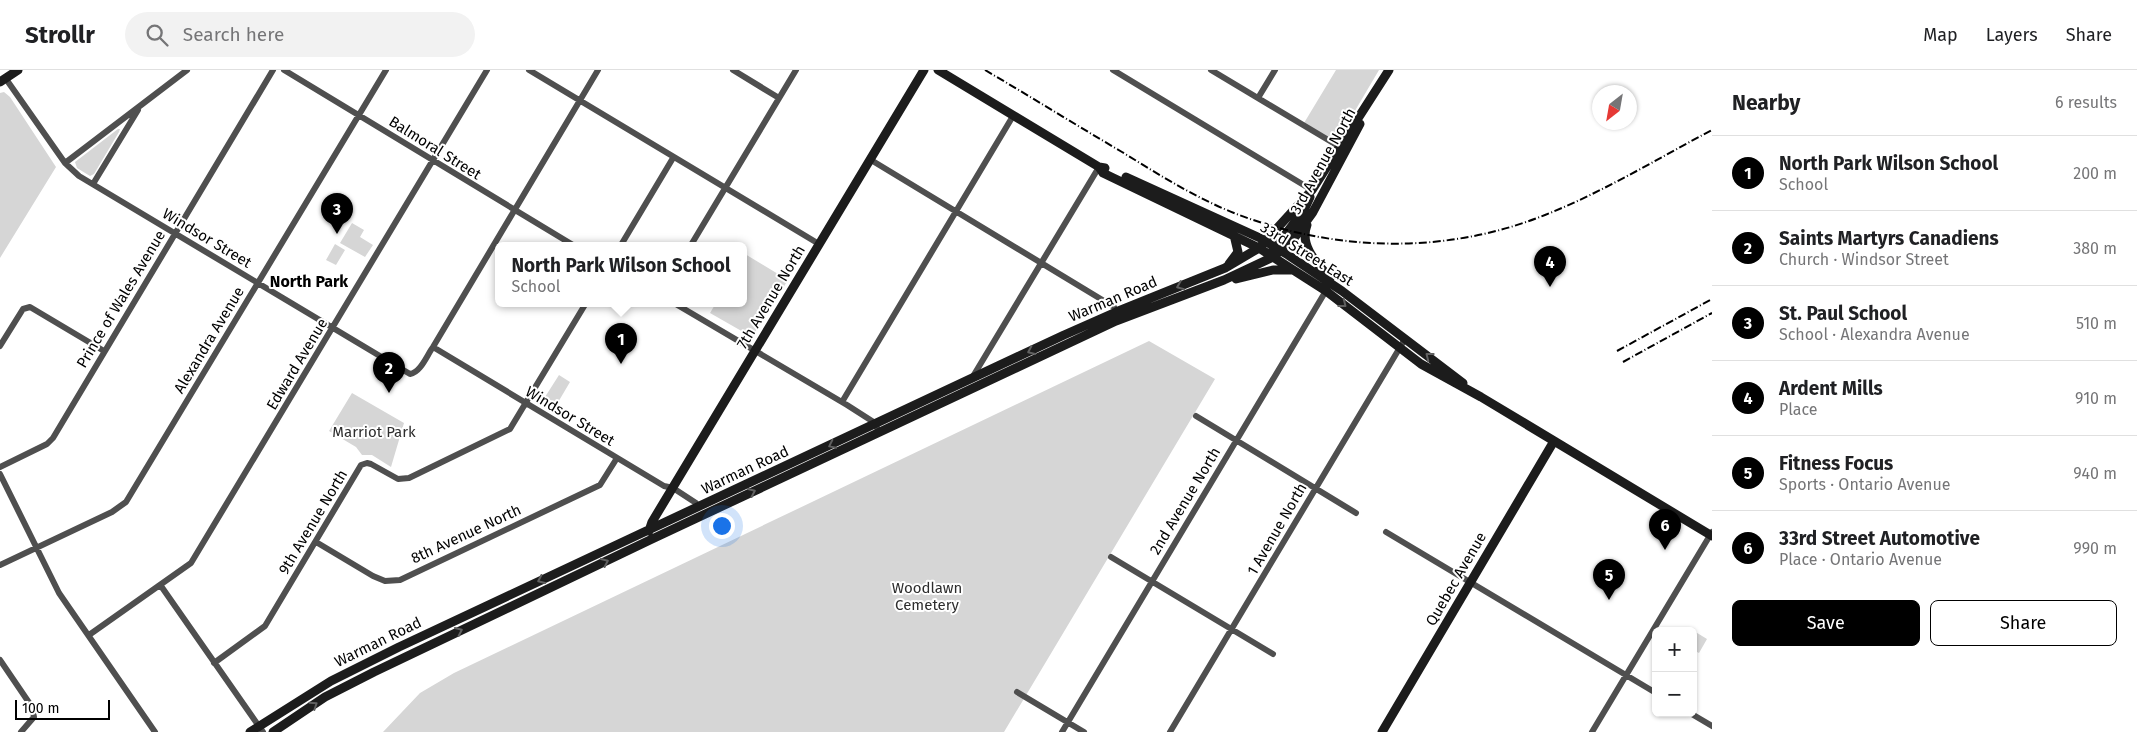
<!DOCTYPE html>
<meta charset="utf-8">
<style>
:root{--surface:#fff;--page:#f2f2f2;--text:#202124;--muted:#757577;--line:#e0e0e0;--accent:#000}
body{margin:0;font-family:"Fira Sans",sans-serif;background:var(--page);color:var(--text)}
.controls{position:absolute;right:15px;bottom:15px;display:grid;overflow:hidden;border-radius:8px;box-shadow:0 1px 4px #0004}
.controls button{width:45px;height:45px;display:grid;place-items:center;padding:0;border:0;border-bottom:1px solid var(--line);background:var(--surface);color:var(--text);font:25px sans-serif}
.compass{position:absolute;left:1592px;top:15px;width:45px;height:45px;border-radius:50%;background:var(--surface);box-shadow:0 1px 4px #0004;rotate:211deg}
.scale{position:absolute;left:15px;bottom:12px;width:95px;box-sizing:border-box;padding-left:5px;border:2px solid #000;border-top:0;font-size:14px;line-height:18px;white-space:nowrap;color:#000;-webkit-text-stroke:4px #fff;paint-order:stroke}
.you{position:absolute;left:721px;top:455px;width:18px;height:18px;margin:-12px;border:4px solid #fff;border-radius:50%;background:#1a73e8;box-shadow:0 0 0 8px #1a73e833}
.badge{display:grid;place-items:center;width:32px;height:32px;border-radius:50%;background:var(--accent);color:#fff;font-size:16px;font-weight:700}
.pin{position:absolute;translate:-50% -41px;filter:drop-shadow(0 1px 2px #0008)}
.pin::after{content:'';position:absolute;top:26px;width:18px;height:15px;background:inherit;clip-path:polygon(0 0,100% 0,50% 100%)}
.popup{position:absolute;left:495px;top:172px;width:252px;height:65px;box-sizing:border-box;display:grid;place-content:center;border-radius:8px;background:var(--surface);filter:drop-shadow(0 1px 4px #0005);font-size:16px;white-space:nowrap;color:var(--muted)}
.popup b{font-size:19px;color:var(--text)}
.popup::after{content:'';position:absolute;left:50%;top:100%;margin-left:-10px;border:10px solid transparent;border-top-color:var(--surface)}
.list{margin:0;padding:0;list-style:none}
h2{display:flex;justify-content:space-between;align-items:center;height:65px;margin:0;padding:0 20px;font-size:21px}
h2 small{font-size:16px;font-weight:400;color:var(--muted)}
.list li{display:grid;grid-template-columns:32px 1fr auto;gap:15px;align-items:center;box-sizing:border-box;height:75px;padding:0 20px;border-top:1px solid var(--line)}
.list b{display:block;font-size:19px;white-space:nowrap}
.list p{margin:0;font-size:16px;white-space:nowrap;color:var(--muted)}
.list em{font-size:16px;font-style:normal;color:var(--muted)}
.actions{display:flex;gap:10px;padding:15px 20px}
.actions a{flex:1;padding:11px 0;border:1px solid var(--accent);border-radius:8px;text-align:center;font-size:18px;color:var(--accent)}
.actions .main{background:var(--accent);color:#fff}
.icon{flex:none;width:28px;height:28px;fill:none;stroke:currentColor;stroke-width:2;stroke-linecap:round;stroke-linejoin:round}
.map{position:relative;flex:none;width:1712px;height:662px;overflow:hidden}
header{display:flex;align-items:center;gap:30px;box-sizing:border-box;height:70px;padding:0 25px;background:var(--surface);border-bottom:1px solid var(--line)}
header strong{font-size:24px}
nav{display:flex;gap:28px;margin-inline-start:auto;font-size:18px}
.search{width:350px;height:45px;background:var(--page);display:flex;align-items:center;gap:12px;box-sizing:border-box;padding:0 18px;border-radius:28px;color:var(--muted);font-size:19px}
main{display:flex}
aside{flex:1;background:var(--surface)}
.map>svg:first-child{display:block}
.green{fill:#d6d6d6}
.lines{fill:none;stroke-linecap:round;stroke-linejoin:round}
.street{stroke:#4f4f4f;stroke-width:6}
.secondary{stroke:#1c1c1c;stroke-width:9}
.rail{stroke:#000;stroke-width:2;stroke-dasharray:8 2.5 1 2.5;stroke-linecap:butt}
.oneway{stroke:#606060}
.labels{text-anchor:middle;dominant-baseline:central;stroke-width:4;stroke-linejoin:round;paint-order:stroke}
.street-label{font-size:15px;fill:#000;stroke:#fff}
.park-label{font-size:15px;fill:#2d2d2d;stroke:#fff}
.neighbourhood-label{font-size:16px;font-weight:bold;fill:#000;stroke:#fff}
</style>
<header>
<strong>Strollr</strong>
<div class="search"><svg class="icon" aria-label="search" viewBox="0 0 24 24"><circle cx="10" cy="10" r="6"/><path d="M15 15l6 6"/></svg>Search here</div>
<nav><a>Map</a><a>Layers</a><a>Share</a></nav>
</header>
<main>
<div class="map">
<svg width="1712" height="662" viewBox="0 0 1712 662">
<rect width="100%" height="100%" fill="#fff"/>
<path class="green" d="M1336 0H1379L1336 73 1304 53Z
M4 22 10 27 56 97 0 188V23Z
M118 59H120L119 62 94 104 90 106 77 98 75 92Z
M352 153 364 160 360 167 373 175 365 187 340 173Z
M335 174 345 180 336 195 326 190Z
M745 184 788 210 752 267 710 243 716 233H744Z
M1149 271 1215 309 1004 662H383L420 623 454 603Z
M559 305 570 312 557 334 545 327Z
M352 323 404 353 391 397 372 385H362L356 377 329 361Z
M1689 558 1707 569 1699 583 1693 580V561H1688Z"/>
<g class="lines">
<path class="street" d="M284 0 573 175
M529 0 819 174
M733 0 779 28
M1113 0 1312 120
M1211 0 1340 77
M6 9 65 93 79 106 410 304C421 302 427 285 433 277L598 0
M1258 28 1275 0
M871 90 1114 237 1116 242
M65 93 187 0
M93 114 138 40
M621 175 673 88
M691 175 796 0
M674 233 847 335 872 351 880 362
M0 276 23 239 30 237 104 281
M433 277 664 416 673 418 696 433 697 438
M972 308 1099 97
M842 332 1013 46
M1196 346 1356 443
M0 397 47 374 53 368 273 0
M0 404 59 523 155 662
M1386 462 1656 623
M316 472 373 506 385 511 400 510 600 415 617 388
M1111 487 1273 584
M0 495 112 442 126 432 386 0
M161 516 263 662
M89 565 191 493 487 0
M0 590 32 637 34 647 21 662
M214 593 265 556 361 395 367 393 371 394 398 409 409 408 510 359 586 233
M1017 622 1084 662
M1690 643 1712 656
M1062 662 1327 219
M1170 662 1405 269
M1592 662 1712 462"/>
<path class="secondary" d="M938 0 1099 97 1105 98
M0 12 18 0
M1099 97 1103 103 1259 178 1326 221 1421 294 1481 327 1712 466
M1126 107 1260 168 1288 185 1342 221 1463 313
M1307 155C1299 176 1317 193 1330 208
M1272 182 1304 140 1310 127
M1229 194 1238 182 1234 165
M1236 209 1273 200H1292
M649 461 652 452 924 0
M250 662 331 611 399 577 1064 265 1116 242 1225 198 1259 178 1312 120 1389 0
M273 662 325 627 374 602 650 470 1116 251 1224 210 1273 187 1292 171 1313 142 1360 54
M1382 662 1554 371"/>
<path class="rail" d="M985 0C1031 27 1076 55 1122 82 1158 104 1194 127 1234 143 1334 182 1445 185 1545 145 1603 122 1657 89 1712 60
M1617 281 1712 229
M1623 292 1712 243"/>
</g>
<defs><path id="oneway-chevron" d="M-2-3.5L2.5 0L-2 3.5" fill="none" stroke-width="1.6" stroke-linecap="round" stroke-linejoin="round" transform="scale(1.25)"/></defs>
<g class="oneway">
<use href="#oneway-chevron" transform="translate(1180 216) rotate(158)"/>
<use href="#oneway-chevron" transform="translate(1343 234) rotate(38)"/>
<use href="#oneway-chevron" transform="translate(1031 281) rotate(155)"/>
<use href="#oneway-chevron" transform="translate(1429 286) rotate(-142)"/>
<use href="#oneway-chevron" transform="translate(832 375) rotate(154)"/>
<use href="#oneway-chevron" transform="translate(752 422) rotate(-25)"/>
<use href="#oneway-chevron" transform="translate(605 492) rotate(-25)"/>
<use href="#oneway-chevron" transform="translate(541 510) rotate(155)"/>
<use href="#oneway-chevron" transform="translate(459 561) rotate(-25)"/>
<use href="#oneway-chevron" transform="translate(314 635) rotate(-34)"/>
</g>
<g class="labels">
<g class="street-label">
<text transform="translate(435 78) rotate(32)">Balmoral Street</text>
<text transform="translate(1323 91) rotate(-61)">3rd Avenue North</text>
<text transform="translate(207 168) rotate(31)">Windsor Street</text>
<text transform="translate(1307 184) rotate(32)">33rd Street East</text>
<text transform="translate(771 227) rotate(-59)">7th Avenue North</text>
<text transform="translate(121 229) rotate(-59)">Prince of Wales Avenue</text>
<text transform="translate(1113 229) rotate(-23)">Warman Road</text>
<text transform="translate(209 270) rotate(-59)">Alexandra Avenue</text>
<text transform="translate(297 294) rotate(-59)">Edward Avenue</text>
<text transform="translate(570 346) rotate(31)">Windsor Street</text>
<text transform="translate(745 400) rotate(-25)">Warman Road</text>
<text transform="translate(1185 431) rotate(-59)">2nd Avenue North</text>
<text transform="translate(313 452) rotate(-59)">9th Avenue North</text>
<text transform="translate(1277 459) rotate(-60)">1 Avenue North</text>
<text transform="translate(466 464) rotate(-25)">8th Avenue North</text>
<text transform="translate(1456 509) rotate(-60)">Quebec Avenue</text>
<text transform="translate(378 572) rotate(-26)">Warman Road</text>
</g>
<g class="park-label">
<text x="374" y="362">Marriot Park</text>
<text x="927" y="518">Woodlawn<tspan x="927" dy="17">Cemetery</tspan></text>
</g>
<g class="neighbourhood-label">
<text x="309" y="211">North Park</text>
</g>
</g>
</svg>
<div class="controls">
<button>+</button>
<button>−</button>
</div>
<svg class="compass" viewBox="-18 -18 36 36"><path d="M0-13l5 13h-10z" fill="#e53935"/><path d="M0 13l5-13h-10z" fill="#757577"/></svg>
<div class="scale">100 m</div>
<div class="you"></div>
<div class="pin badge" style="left:621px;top:294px">1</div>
<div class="popup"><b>North Park Wilson School</b>School</div>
<div class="pin badge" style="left:389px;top:323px">2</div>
<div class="pin badge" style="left:337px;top:164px">3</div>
<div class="pin badge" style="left:1550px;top:217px">4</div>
<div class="pin badge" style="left:1609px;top:530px">5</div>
<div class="pin badge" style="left:1665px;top:480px">6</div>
</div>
<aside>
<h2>Nearby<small>6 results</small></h2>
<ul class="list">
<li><span class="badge">1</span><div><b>North Park Wilson School</b><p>School</p></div><em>200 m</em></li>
<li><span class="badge">2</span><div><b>Saints Martyrs Canadiens</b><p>Church · Windsor Street</p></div><em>380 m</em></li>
<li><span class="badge">3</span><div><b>St. Paul School</b><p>School · Alexandra Avenue</p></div><em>510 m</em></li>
<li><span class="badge">4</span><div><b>Ardent Mills</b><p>Place</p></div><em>910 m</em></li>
<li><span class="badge">5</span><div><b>Fitness Focus</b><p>Sports · Ontario Avenue</p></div><em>940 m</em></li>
<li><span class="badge">6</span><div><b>33rd Street Automotive</b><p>Place · Ontario Avenue</p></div><em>990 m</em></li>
</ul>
<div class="actions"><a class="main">Save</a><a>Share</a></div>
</aside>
</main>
